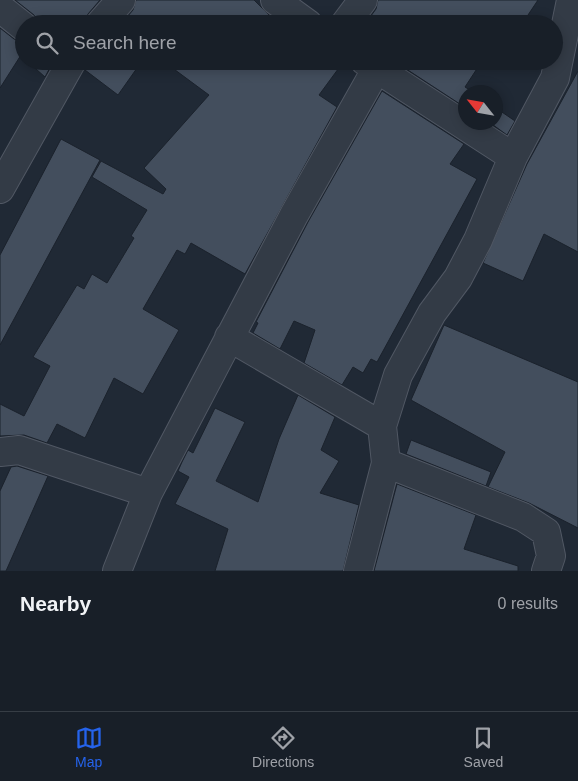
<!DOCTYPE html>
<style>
:root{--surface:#181f28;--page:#212730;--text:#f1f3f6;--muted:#9fa2a8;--line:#363d45;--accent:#2563eb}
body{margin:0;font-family:Helvetica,sans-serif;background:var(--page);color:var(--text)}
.compass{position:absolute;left:458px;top:85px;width:45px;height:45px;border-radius:50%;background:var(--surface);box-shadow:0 2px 12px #0003;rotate:301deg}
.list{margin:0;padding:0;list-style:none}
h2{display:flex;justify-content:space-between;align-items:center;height:65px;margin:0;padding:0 20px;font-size:21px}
h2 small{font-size:16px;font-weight:400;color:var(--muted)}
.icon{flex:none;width:28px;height:28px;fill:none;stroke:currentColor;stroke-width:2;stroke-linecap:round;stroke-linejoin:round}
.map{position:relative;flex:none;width:578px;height:571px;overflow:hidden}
.search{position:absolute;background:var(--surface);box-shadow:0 2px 12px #0003;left:15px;right:15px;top:15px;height:55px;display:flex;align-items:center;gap:12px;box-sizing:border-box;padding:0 18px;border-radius:28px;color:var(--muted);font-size:19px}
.sheet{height:140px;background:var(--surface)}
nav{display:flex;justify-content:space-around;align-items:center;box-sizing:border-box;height:70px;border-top:1px solid var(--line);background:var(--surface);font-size:14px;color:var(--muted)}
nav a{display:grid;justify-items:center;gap:2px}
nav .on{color:var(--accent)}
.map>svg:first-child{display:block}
.building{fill:#434e5d;stroke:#1b222c}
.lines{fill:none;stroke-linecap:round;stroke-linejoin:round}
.minor-casing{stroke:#515864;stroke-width:30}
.minor{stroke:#333b46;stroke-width:28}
</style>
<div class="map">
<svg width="578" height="571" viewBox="0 0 578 571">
<rect width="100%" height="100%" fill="#202935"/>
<path class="building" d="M15 0H100L88 14 85 24H39L34 15Z
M136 0H254L270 16 264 24H121L133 10Z
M378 0H538L522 24H365L376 9Z
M0 28 14 39 24 42V58L21 55 0 88Z
M27 61H53V62L45 77Z
M88 61H142L118 95 85 70Z
M163 61H344L319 95 337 107 245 274 191 243 185 254 177 250 143 309 179 330 143 394 114 378 85 438 57 424 47 443 24 435 0 436V404L24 416 50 366 33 357 77 285 84 289 92 274 107 283 134 238 131 236 147 210 92 177 101 161 163 194 166 189 144 168 209 95Z
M394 61H482L465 87 473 92H466V108Z
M578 71V252L544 234 523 281 483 263 527 164Z
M382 91 464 144 450 164 477 179 377 362 371 359 363 373 353 367 342 385 304 363 315 330 294 321 280 349 253 333 258 323 256 322 308 222Z
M496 108 515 121 507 135 489 122H496Z
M61 139 100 160 0 345V255Z
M444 325 578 382V528L529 503 488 487 505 452 411 400Z
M298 395 335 417 321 450 339 461 320 493 359 505 343 571H215L228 529 175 504 189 477 178 471 182 462 188 450 193 453 215 408 245 422 216 481 258 502 279 439Z
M411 440 491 472 486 486 406 454Z
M17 466 48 476 6 571H0V491L11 467Z
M397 484 476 515 464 549 518 566V571H374Z"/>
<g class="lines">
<g class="minor-casing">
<path id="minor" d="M275 0 308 24
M0 8 24 27
M100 24 121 0
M345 24 363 0
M365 61 513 157
M0 189 72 61
M229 337 382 426
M0 452 19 450 148 493
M386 463 523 517 546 532 551 556 546 571
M117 571 148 493 294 215 377 68
M358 571 386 463 382 426 398 375 432 313 458 278 478 240 513 157 555 78 571 0"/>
</g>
<use href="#minor" class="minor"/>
</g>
</svg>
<svg class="compass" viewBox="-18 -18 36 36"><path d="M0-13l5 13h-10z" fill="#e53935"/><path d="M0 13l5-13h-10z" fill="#9fa2a8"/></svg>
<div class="search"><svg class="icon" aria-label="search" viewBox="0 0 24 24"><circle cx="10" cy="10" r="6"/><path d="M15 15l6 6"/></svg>Search here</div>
</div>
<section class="sheet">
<h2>Nearby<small>0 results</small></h2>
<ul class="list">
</ul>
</section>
<nav>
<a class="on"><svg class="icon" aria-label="map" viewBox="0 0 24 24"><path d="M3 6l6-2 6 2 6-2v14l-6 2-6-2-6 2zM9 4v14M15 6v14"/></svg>Map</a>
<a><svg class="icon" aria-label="directions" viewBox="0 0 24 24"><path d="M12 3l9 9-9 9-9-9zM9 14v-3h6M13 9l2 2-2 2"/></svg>Directions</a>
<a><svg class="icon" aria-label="saved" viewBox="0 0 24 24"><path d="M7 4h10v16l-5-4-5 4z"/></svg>Saved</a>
</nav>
